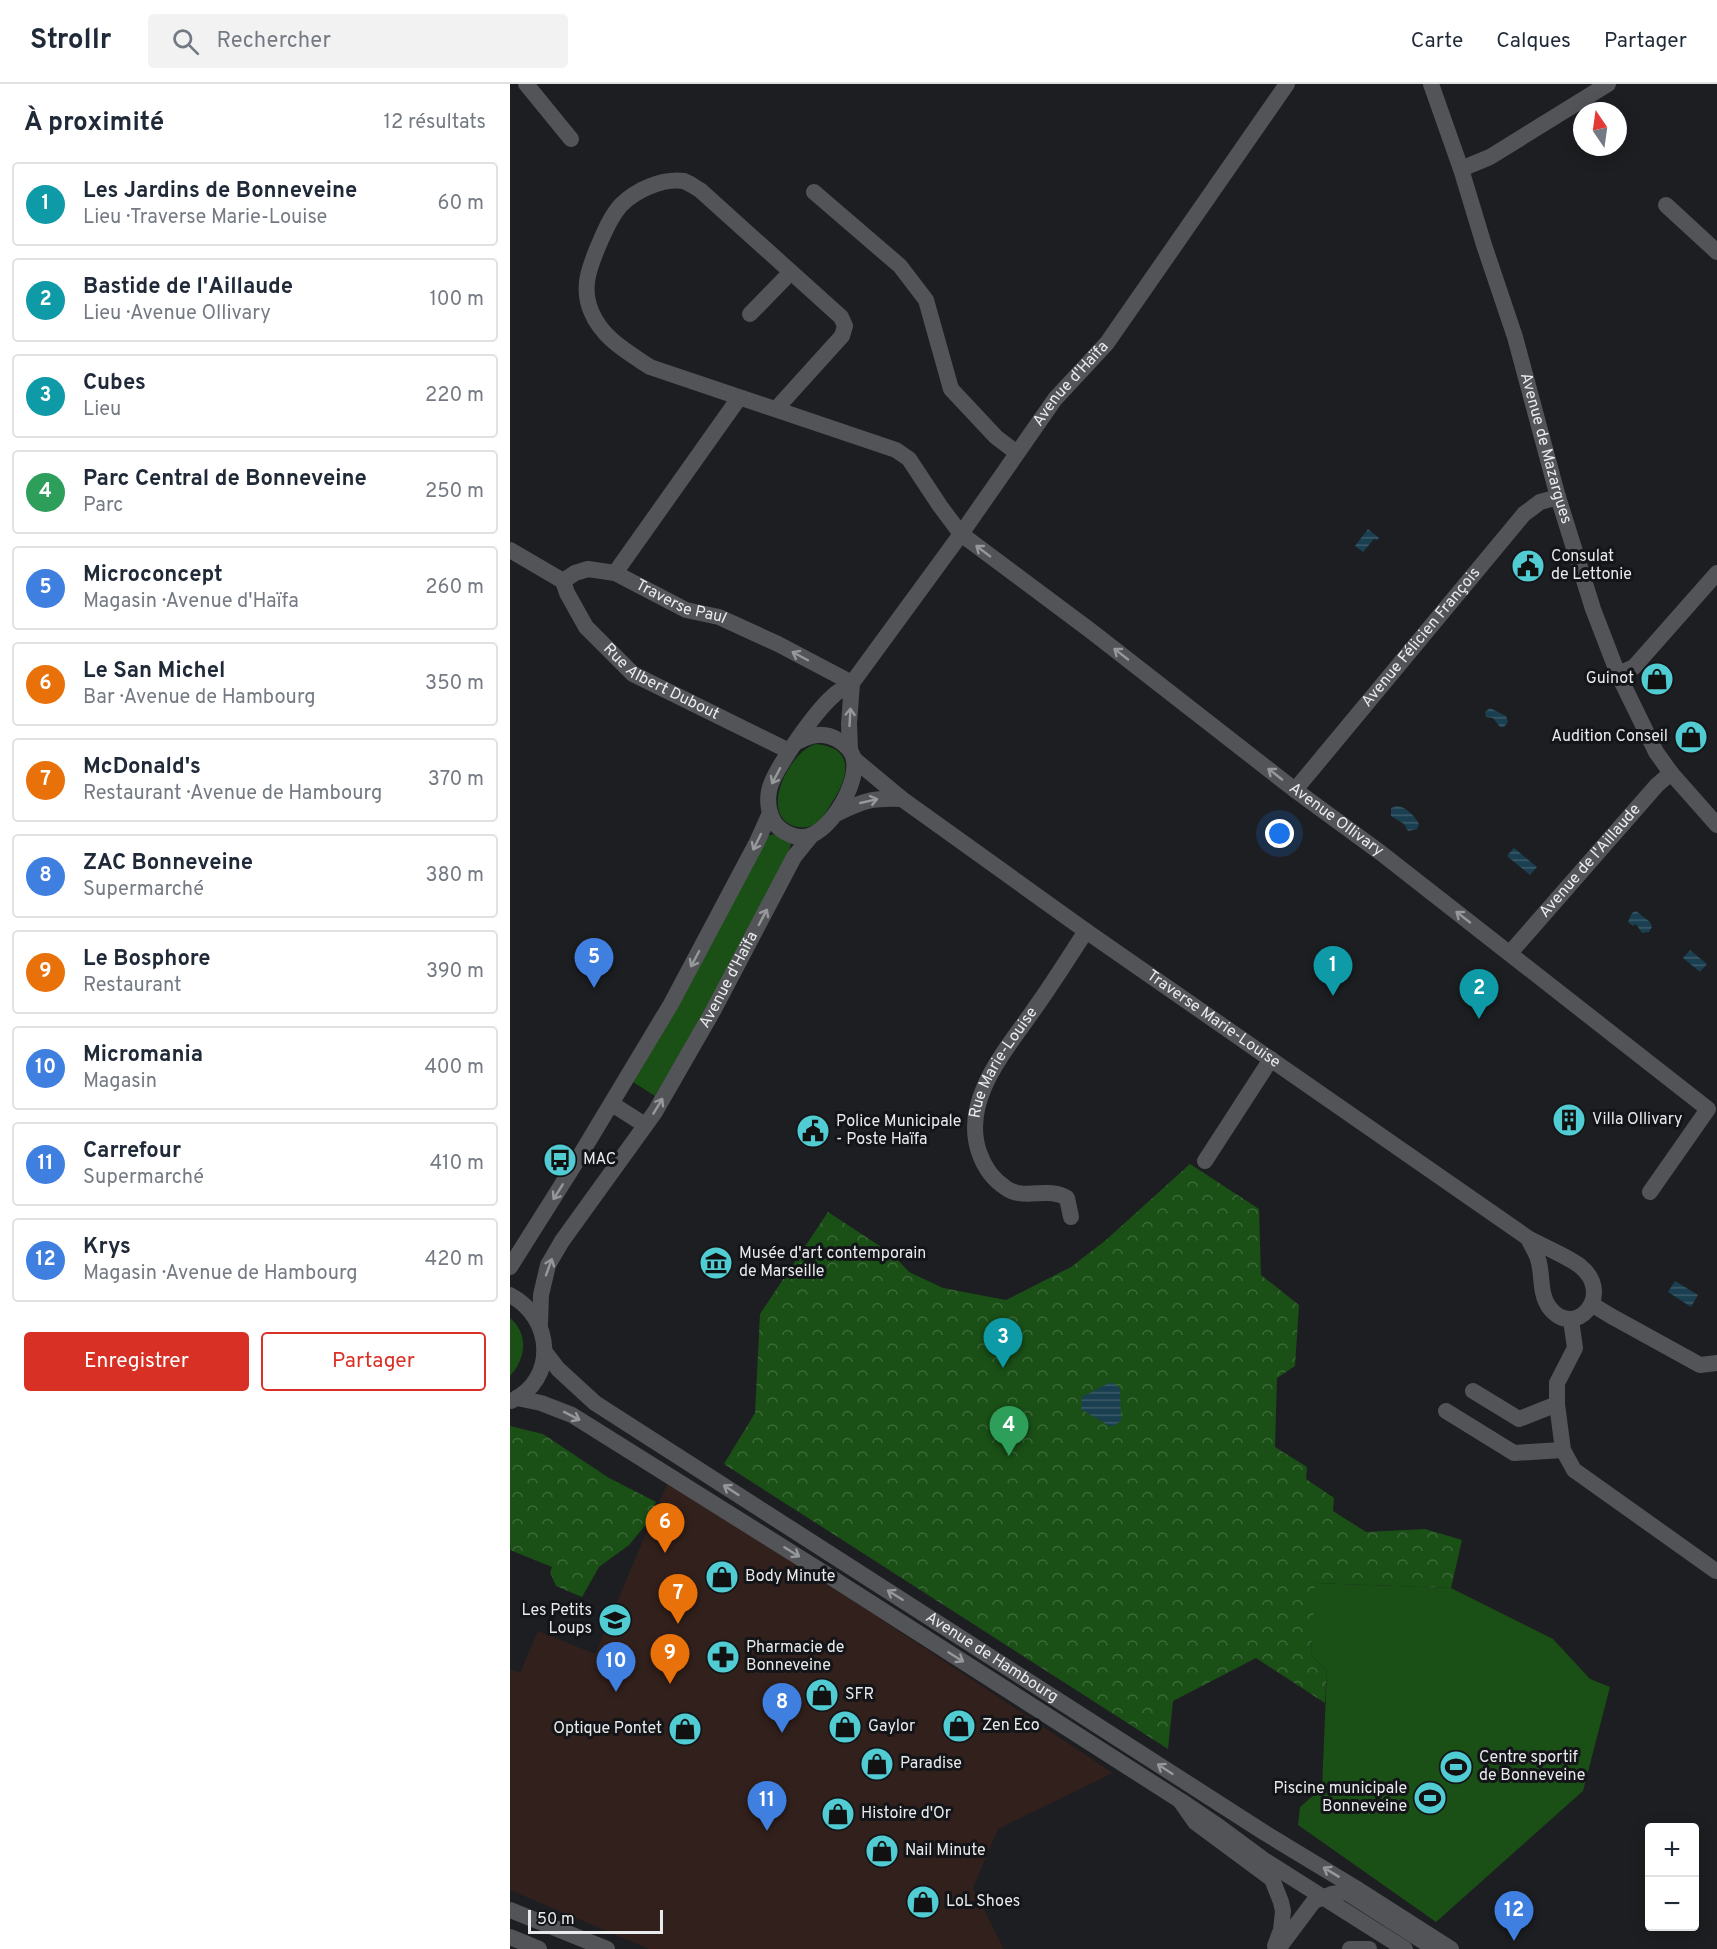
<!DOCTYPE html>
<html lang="fr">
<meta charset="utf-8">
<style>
:root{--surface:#fff;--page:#f2f2f3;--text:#1f2937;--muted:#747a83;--line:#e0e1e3;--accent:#d93025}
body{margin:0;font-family:Overpass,sans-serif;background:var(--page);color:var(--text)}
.controls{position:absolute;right:18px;bottom:18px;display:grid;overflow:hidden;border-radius:6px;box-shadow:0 3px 15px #0003}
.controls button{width:54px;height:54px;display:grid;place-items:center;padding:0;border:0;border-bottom:2px solid var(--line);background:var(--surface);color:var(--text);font:30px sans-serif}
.compass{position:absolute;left:1063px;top:18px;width:54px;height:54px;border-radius:50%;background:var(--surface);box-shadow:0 3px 15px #0003;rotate:347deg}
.scale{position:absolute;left:18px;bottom:15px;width:135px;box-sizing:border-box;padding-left:6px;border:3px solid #e9eaec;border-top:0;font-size:16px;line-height:21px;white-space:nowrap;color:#e9eaec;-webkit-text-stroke:4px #141518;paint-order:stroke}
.you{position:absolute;left:770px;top:750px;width:21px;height:21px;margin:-15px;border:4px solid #fff;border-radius:50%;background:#1a73e8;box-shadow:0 0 0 9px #1a73e833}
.badge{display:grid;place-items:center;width:39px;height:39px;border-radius:50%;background:var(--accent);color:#fff;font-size:20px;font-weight:700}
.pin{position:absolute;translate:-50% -50px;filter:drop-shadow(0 2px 3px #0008)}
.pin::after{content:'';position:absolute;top:32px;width:21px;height:18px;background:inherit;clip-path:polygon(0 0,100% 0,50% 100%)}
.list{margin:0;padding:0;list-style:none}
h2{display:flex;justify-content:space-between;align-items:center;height:78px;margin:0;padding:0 24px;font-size:26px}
h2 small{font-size:20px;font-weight:400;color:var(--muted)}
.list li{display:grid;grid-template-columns:39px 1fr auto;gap:18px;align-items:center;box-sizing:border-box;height:84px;margin:0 12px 12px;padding:0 12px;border:2px solid var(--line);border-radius:6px}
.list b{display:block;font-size:22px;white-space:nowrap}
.list p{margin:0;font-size:20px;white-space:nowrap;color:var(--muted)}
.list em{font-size:20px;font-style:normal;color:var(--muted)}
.actions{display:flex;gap:12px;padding:18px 24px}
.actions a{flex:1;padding:14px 0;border:2px solid var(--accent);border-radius:6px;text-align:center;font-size:21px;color:var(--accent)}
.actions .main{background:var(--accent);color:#fff}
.icon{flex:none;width:33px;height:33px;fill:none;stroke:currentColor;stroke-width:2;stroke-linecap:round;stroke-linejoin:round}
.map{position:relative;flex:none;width:1207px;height:1865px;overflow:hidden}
header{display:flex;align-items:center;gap:36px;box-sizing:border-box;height:84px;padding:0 30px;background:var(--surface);border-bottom:2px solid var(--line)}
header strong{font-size:28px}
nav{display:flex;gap:33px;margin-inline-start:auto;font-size:21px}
.search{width:420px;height:54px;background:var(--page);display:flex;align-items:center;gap:15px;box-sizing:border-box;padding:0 21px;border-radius:6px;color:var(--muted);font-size:22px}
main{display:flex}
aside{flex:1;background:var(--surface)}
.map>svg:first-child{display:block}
.commercial{fill:#32201c}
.grass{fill:#1a5016}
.park{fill:url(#park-crowns)}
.water{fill:url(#water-rules)}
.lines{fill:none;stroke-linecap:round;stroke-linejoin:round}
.minor{stroke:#525458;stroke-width:16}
.tertiary{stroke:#525458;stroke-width:16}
.oneway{stroke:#96989b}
.labels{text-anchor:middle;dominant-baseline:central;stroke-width:6;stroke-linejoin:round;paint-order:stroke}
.street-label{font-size:16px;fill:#e9eaec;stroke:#141518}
.poi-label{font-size:16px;fill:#e9eaec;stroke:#141518;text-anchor:start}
</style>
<header>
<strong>Strollr</strong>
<div class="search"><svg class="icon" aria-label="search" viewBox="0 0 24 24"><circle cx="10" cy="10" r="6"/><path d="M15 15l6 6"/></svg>Rechercher</div>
<nav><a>Carte</a><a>Calques</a><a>Partager</a></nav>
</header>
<main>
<aside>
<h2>À proximité<small>12 résultats</small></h2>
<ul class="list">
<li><span class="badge" style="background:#0f9aa8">1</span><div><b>Les Jardins de Bonneveine</b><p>Lieu · Traverse Marie-Louise</p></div><em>60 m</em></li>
<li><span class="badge" style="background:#0f9aa8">2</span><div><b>Bastide de l'Aillaude</b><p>Lieu · Avenue Ollivary</p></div><em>100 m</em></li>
<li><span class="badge" style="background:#0f9aa8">3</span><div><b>Cubes</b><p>Lieu</p></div><em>220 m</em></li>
<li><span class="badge" style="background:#2e9e5b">4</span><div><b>Parc Central de Bonneveine</b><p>Parc</p></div><em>250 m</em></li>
<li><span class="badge" style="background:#3f7fe0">5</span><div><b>Microconcept</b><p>Magasin · Avenue d'Haïfa</p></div><em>260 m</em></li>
<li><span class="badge" style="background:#e8710a">6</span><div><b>Le San Michel</b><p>Bar · Avenue de Hambourg</p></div><em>350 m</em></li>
<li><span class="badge" style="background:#e8710a">7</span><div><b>McDonald's</b><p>Restaurant · Avenue de Hambourg</p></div><em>370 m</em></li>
<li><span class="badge" style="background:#3f7fe0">8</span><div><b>ZAC Bonneveine</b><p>Supermarché</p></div><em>380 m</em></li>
<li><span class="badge" style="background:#e8710a">9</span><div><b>Le Bosphore</b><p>Restaurant</p></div><em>390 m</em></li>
<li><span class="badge" style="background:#3f7fe0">10</span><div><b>Micromania</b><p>Magasin</p></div><em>400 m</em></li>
<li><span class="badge" style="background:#3f7fe0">11</span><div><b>Carrefour</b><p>Supermarché</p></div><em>410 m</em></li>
<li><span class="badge" style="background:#3f7fe0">12</span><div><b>Krys</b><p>Magasin · Avenue de Hambourg</p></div><em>420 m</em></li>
</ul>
<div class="actions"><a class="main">Enregistrer</a><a>Partager</a></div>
</aside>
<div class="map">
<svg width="1207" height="1865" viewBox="0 0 1207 1865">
<defs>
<pattern id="park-crowns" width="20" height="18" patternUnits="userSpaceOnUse" patternTransform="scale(1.5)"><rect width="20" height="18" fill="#1a5016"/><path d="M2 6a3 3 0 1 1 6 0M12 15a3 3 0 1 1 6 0" fill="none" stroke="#3b6938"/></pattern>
<pattern id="water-rules" width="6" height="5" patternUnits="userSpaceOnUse" patternTransform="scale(1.5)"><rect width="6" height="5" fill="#1a3f50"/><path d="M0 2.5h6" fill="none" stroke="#3b5b69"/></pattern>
</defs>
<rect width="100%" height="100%" fill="#1d1e21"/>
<path class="commercial" d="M159 1395 603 1689 488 1745 463 1804 494 1865H139L0 1806V1585L10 1589 28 1547 85 1570Z"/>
<path class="grass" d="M306 660C347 664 338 695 321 720 316 728 311 737 303 741 294 746 280 743 273 735 256 714 284 665 306 660Z
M264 750 281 760 279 767 197 924 145 1012 123 998 257 752Z
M0 1234C19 1250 16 1275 0 1292Z
M804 1499 941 1504 1043 1555 1080 1595 1100 1603 1073 1707 926 1838 788 1741 790 1723 812 1704 817 1587 801 1571Z"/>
<path class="park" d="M680 1080 749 1125 751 1191 789 1221 785 1282 767 1294 765 1363 797 1383 796 1395 824 1414 823 1427 856 1448 915 1445 952 1456 941 1504 805 1499 801 1571 817 1587 815 1619 746 1574 663 1617 658 1665 214 1380 245 1329 250 1230 318 1128 382 1170 399 1188 433 1204 496 1216 561 1183 596 1156Z
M0 1342 33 1350 99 1394 146 1418 138 1438 119 1461 89 1483 72 1513 46 1502 40 1488 42 1483 0 1466Z"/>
<path class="water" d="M858 445 869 454 867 456 864 455 853 468 845 462Z
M980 624 996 632 998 638 994 643H990L983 634 976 633 975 628Z
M887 722C896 723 905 732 909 740L907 745 898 747 894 740 881 732V724Z
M1004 764 1027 783 1020 791 997 772Z
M1126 827 1140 838 1142 843 1139 848 1132 849 1126 840 1123 842 1118 838 1122 829Z
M1180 866 1197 880 1190 888 1173 874Z
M1165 1197 1188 1211 1181 1223 1158 1208Z
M601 1298 610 1304 611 1337 601 1343 571 1325 572 1313Z"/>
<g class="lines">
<g class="minor">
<path d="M16 0 61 55"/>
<path d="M951 85 980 73 1098 0"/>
<path d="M304 108 390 182 416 216 441 305 486 353 507 369"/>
<path d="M1156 121 1207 168"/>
<path d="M240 230 281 188"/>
<path id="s1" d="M266 325 332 252 335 242 331 233 190 106C185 103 179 99 174 97 152 94 126 106 111 121 100 133 93 151 87 165 78 187 72 205 81 227 92 254 116 267 140 283L386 366 399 375 430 422 451 450 581 547 785 706 871 769 1198 1025 1140 1108"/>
<path d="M0 466 53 497"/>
<path d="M105 489 229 314"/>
<path id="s2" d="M53 497 65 489 78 485 105 489 176 526 209 533 268 560 342 599"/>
<path id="s3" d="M53 497 57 509 76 543 123 590 279 667"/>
<path d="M1108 590 1124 583 1207 489"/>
<path id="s4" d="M344 675 392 715 576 847 1018 1154C1021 1161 1026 1168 1028 1175 1033 1190 1029 1209 1039 1223 1064 1257 1106 1211 1070 1182 1059 1173 1032 1162 1018 1154"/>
<path id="s5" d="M785 706 1014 430 1030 418 1048 413"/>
<path d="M328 729C355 716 362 714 392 715"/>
<path id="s6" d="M1000 869 1147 701 1161 689"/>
<path d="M695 1077 761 975"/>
<path id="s7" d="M561 1133 557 1114C538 1102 514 1117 496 1104 482 1095 474 1083 469 1068 451 1015 497 965 525 924 543 899 559 873 576 847"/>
<path d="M1083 1221 1101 1232 1190 1281 1207 1279"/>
<path d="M1061 1236 1065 1264 1047 1299V1320L1053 1366 1064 1386 1206 1487"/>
<path d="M963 1307 1009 1335 1047 1320"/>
<path d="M936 1327 1004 1369 1053 1366"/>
<path d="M671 1718 685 1738 762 1795 771 1818 773 1827 771 1846 765 1862"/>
<path d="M0 1826 97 1865"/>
<path d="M0 1853 29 1865"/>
<path d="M768 1865 804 1817 822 1810 836 1808 925 1865"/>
<path d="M840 1865H859"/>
</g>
<g class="tertiary">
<path id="s8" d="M921 0 951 85 974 161 1005 253 1048 413 1083 525 1108 590 1146 668 1161 689 1207 741"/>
<path id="s9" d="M285 659C300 651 313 647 328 656 336 661 343 667 344 677 348 701 318 754 291 753 281 753 269 746 264 738 259 729 257 718 259 707 263 686 306 627 323 612 328 607 336 603 342 599L451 450 545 315 597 259 777 0"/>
<path d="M340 666 339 640 342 599"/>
<path d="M102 1020 135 1041"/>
<path d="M0 1183 63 1083 161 920 247 758 260 729"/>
<path d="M0 1211C43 1233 48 1296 1 1317"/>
<path id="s10" d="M30 1240 31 1211 38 1181 52 1157 145 1028 203 927 284 773 301 752"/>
<path id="s11" d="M35 1268 48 1285 85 1319 755 1749 844 1803 941 1865"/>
<path d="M7 1314 31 1319 62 1331 319 1492 671 1717 708 1742 754 1776 895 1865"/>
</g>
</g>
<defs><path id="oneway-shaft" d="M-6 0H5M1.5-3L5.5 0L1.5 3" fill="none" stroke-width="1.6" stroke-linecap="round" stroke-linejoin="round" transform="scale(1.5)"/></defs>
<g class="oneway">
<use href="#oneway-shaft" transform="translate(473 467) rotate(-143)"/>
<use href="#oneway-shaft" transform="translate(611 570) rotate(-142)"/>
<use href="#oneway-shaft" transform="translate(290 572) rotate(-152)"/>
<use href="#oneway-shaft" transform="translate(340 633) rotate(-87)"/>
<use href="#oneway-shaft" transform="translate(765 690) rotate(-142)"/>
<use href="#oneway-shaft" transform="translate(266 692) rotate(118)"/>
<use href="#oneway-shaft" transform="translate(359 717) rotate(-13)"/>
<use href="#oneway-shaft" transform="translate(247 758) rotate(116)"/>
<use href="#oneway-shaft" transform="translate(253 833) rotate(-62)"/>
<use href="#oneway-shaft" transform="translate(953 833) rotate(-142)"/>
<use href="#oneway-shaft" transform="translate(185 875) rotate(118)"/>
<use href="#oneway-shaft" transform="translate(148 1022) rotate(-59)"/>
<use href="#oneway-shaft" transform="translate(48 1108) rotate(122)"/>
<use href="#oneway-shaft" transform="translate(39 1183) rotate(-70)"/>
<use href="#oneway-shaft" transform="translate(62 1332) rotate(27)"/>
<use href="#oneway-shaft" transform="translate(221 1406) rotate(-147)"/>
<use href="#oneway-shaft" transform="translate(282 1468) rotate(32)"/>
<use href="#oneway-shaft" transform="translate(385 1511) rotate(-148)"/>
<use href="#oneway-shaft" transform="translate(446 1573) rotate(32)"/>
<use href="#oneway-shaft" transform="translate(655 1685) rotate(-147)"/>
<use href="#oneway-shaft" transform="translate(821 1788) rotate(-149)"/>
</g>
<defs>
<g id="civic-disc" transform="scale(1.725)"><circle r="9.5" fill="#51ccd3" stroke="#141518"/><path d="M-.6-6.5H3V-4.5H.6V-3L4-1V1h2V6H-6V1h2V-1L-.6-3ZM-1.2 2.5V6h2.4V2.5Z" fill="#111"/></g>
<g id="shop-disc" transform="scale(1.725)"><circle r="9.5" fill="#51ccd3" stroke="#141518"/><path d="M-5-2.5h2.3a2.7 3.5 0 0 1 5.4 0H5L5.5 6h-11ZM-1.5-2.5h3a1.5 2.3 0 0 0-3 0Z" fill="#111"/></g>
<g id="building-disc" transform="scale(1.725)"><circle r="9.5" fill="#51ccd3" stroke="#141518"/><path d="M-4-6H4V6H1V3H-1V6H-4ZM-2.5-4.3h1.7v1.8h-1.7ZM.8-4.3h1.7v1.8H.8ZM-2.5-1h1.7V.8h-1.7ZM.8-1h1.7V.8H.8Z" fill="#111"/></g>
<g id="bus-disc" transform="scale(1.725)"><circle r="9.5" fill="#51ccd3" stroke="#141518"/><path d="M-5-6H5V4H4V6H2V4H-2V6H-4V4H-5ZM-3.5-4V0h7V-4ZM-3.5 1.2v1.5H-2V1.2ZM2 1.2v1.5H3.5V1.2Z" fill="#111"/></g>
<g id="museum-disc" transform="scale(1.725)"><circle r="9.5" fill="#51ccd3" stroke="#141518"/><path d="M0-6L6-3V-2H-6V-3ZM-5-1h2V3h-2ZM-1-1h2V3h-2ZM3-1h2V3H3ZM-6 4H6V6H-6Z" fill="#111"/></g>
<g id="school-disc" transform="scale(1.725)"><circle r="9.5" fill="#51ccd3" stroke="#141518"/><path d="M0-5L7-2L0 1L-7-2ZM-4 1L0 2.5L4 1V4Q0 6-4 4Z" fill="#111"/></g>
<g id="pharmacy-disc" transform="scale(1.725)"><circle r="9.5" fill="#51ccd3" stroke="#141518"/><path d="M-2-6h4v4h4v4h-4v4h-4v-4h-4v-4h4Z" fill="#111"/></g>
<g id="stadium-disc" transform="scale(1.725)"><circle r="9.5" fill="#51ccd3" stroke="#141518"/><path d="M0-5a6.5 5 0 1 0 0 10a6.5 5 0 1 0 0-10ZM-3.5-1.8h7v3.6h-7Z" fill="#111"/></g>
</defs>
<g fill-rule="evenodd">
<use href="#civic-disc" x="1018" y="482"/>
<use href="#shop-disc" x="1147" y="595"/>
<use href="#shop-disc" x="1181" y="653"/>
<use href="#building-disc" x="1059" y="1036"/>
<use href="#civic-disc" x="303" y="1047"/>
<use href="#bus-disc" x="50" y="1076"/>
<use href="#museum-disc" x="206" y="1179"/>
<use href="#shop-disc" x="212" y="1493"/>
<use href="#school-disc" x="105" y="1536"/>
<use href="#pharmacy-disc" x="213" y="1573"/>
<use href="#shop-disc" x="312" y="1611"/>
<use href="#shop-disc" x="449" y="1642"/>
<use href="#shop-disc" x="335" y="1643"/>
<use href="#shop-disc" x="175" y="1645"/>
<use href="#shop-disc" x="367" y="1680"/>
<use href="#stadium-disc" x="946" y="1683"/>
<use href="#stadium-disc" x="920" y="1714"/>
<use href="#shop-disc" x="328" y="1730"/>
<use href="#shop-disc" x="372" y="1767"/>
<use href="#shop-disc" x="413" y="1818"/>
</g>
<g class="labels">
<g class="street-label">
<text stroke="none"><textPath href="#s9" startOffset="746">Avenue d'Haïfa</textPath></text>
<text stroke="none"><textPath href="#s8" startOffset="382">Avenue de Mazargues</textPath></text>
<text stroke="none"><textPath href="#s2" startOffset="128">Traverse Paul</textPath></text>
<text stroke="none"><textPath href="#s5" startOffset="198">Avenue Félicien François</textPath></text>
<text stroke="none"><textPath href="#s3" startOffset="146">Rue Albert Dubout</textPath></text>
<text stroke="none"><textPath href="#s1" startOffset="1432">Avenue Ollivary</textPath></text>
<text stroke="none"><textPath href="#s6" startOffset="122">Avenue de l'Aillaude</textPath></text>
<text stroke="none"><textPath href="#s10" startOffset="398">Avenue d'Haïfa</textPath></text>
<text stroke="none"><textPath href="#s4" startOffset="444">Traverse Marie-Louise</textPath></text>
<text stroke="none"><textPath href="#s7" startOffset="225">Rue Marie-Louise</textPath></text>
<text stroke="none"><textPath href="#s11" startOffset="543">Avenue de Hambourg</textPath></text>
</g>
<g class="poi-label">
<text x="1041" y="473">Consulat<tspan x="1041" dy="18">de Lettonie</tspan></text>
<text x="1124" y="595" text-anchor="end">Guinot</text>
<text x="1158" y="653" text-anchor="end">Audition Conseil</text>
<text x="1082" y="1036">Villa Ollivary</text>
<text x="326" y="1038">Police Municipale<tspan x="326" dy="18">- Poste Haïfa</tspan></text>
<text x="73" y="1076">MAC</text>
<text x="229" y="1170">Musée d'art contemporain<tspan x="229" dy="18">de Marseille</tspan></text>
<text x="235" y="1493">Body Minute</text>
<text x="82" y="1527" text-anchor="end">Les Petits<tspan x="82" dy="18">Loups</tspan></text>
<text x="236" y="1564">Pharmacie de<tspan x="236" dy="18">Bonneveine</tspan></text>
<text x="335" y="1611">SFR</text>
<text x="472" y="1642">Zen Eco</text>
<text x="358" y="1643">Gaylor</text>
<text x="152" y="1645" text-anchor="end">Optique Pontet</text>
<text x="969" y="1674">Centre sportif<tspan x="969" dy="18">de Bonneveine</tspan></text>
<text x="390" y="1680">Paradise</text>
<text x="897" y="1705" text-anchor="end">Piscine municipale<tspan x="897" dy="18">Bonneveine</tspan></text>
<text x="351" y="1730">Histoire d'Or</text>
<text x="395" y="1767">Nail Minute</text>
<text x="436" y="1818">LoL Shoes</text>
</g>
</g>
</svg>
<div class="controls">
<button>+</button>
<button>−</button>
</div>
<svg class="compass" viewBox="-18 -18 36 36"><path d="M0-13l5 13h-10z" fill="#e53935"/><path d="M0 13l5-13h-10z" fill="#747a83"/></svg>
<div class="scale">50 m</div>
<div class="you"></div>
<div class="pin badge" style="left:823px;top:912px;background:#0f9aa8">1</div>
<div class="pin badge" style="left:969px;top:935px;background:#0f9aa8">2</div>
<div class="pin badge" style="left:493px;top:1284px;background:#0f9aa8">3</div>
<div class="pin badge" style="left:499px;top:1372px;background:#2e9e5b">4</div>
<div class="pin badge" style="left:84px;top:904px;background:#3f7fe0">5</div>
<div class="pin badge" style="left:155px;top:1469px;background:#e8710a">6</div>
<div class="pin badge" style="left:168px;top:1540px;background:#e8710a">7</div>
<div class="pin badge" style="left:272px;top:1649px;background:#3f7fe0">8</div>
<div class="pin badge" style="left:160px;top:1600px;background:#e8710a">9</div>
<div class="pin badge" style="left:106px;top:1608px;background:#3f7fe0">10</div>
<div class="pin badge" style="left:257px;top:1747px;background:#3f7fe0">11</div>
<div class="pin badge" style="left:1004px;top:1857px;background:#3f7fe0">12</div>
</div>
</main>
